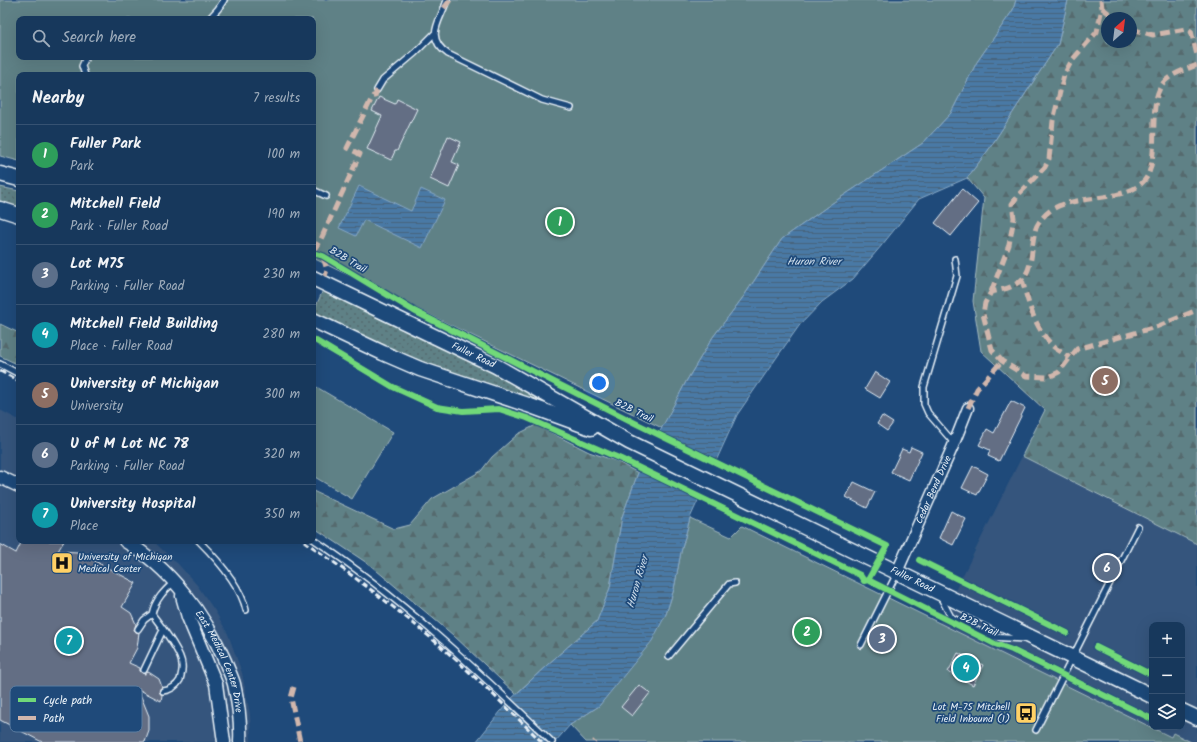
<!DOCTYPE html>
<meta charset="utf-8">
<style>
:root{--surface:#17385c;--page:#203f62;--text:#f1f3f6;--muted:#9eacbb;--line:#365272;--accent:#e797bd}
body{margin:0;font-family:Kalam,sans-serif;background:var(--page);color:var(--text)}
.controls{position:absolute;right:12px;bottom:12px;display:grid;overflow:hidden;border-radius:8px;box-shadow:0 4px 16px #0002}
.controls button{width:36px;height:36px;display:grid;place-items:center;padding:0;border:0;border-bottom:1px solid var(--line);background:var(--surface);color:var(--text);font:20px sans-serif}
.compass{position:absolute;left:1101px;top:12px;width:36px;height:36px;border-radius:50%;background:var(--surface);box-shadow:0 4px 16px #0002;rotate:28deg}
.you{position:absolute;left:599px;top:383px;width:14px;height:14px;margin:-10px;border:3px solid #fff;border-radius:50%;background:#1a73e8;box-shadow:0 0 0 6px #1a73e833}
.badge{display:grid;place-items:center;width:26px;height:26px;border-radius:50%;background:var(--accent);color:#fff;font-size:13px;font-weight:700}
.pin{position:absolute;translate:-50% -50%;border:2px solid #fff;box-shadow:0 1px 4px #0006}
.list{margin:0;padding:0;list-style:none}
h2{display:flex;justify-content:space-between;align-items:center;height:52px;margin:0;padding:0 16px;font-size:17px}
h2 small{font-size:13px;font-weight:400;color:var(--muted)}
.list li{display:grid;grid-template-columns:26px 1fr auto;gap:12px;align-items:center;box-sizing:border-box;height:60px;padding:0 16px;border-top:1px solid var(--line)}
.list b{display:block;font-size:15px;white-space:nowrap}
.list p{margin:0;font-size:13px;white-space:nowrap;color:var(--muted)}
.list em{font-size:13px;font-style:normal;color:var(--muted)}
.icon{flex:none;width:22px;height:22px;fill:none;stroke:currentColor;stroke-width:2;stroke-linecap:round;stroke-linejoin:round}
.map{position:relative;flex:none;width:1197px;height:742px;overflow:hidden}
.search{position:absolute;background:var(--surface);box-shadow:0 4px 16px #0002;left:16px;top:16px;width:300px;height:44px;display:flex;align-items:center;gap:10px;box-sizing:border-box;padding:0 14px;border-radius:8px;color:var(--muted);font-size:15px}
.panel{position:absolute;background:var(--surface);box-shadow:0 4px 16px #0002;left:16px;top:72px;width:300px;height:472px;border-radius:8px}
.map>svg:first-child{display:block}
.built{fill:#34557d;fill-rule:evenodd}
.grass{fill:url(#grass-dots);stroke:#a4b9bf}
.forest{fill:url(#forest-firs);stroke:#a4b9bf;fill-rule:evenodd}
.park{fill:#5f8186;stroke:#a4b9bf;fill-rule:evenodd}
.water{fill:url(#water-rules);stroke:#88a9c6}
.pier{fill:#1f4a7a}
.building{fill:#646e84;stroke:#e8f1f8}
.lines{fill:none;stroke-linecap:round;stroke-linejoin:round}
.service-casing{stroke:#e8f1f8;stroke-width:8}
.minor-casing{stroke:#e8f1f8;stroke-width:13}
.tertiary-casing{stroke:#e8f1f8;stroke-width:15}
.secondary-casing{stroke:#e8f1f8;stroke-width:17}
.service{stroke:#1f4a7a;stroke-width:5}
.minor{stroke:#1f4a7a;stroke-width:10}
.tertiary{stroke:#1f4a7a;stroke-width:12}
.secondary{stroke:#1f4a7a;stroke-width:14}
.rail{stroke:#e8f1f8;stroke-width:3;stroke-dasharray:6 3;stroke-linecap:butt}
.quiet{stroke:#d1b7ad;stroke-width:5;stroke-dasharray:10 5;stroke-linecap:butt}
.cycleway-casing{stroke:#1f4a7a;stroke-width:8}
.cycleway{stroke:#71d979;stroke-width:6}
.labels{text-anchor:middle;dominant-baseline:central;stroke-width:3.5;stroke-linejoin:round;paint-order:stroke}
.street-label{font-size:10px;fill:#e8f1f8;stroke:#1f4a7a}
.poi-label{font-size:10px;fill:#e8f1f8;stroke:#1f4a7a;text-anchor:start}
.water-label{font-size:11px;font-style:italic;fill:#d0dfec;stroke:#1f4a7a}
.key{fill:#1f4a7a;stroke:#5b7ca0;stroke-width:1}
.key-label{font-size:11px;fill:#e8f1f8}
</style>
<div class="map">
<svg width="1197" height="742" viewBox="0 0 1197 742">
<defs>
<pattern id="grass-dots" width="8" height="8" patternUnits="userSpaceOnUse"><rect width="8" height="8" fill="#5f8186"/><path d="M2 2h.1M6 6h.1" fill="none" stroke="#556a6e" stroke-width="1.8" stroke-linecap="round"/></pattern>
<pattern id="forest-firs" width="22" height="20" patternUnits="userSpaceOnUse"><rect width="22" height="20" fill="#5f8186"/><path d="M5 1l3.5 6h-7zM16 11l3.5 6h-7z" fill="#556a6e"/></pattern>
<pattern id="water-rules" width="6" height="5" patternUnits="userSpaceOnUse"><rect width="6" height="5" fill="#4879a5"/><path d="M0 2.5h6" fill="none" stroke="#47637c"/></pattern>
</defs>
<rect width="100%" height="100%" fill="#1f4a7a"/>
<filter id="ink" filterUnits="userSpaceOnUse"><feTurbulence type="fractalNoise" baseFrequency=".025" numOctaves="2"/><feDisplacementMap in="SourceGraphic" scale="8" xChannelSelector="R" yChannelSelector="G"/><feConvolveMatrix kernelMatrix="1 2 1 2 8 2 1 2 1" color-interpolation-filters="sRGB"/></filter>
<g filter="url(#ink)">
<path class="built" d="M1068 0H1197V742H586L570 725 690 518 731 537 742 526 939 623 1045 410 981 351 973 301 984 198 967 178 989 149 1058 44ZM1107 18H1131V42H1107ZM1152 625H1182V727H1152Z
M0 410 19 420V541H153L178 564 197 585 215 611 228 634 242 673 250 714 251 742H0Z"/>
<path class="grass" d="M0 187 19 191V209L0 203Z
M323 290 530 389 589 420 421 362 313 313Z"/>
<path class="forest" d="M1068 0H1197V544L1022 456 1045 410 981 351 973 301 984 198 967 178 989 149 1058 44ZM1107 18H1131V42H1107Z
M0 324 19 333V365L0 356Z
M536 425 589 452 616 461 638 473 622 517 610 588 597 621 546 666 516 694 453 635 370 565 313 527V491L394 529 410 525 432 499 481 471 492 457 518 434Z"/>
<path class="park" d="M0 0H1016L1013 10 977 62 951 113 923 143 831 204 782 239 744 296 713 337 687 380 662 428 313 258V75H19V161L0 156ZM19 19H313V57H19Z
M313 385 393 432 352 499 313 476Z
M690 518 731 537 742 526 1171 737 1173 733 1191 742H586L570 725 599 706 666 614 674 589 681 552Z"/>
<path class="water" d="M1016 0H1068L1058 44 989 149 967 178 919 199 882 245 853 279 822 302 799 326 777 357 737 415 690 518 681 552 674 589 666 614 652 641 599 706 570 725 555 742H476L509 701 546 666 597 621 610 588 622 517 638 473 687 380 713 337 744 296 782 239 831 204 923 143 951 113 977 62 1013 10Z
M359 186 411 211 421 189 445 200 422 248 364 220 356 236 339 228Z"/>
<path class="pier" d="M658 431 719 460 701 500 637 469Z"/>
<path class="building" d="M379 97 395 104 397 99 417 109 397 151H395L391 160 367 149 382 116 372 111Z
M448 136 461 142 452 162 459 165 449 188 430 179Z
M962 189 978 203 951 236 935 223Z
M875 372 890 382 880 398 865 389Z
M1011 401 1025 408 999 461 988 456 990 450 979 445 987 429 994 433Z
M882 416 893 423 887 431 877 424Z
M911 447 922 452 909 480 891 472 902 449 909 452Z
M973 466 988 474 977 495 962 488Z
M854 482 875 492 867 508 846 497Z
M951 511 966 519 953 545 939 538Z
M22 541H64L58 551 78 552 136 583 122 607 131 613 136 624 134 630 136 632 139 633 137 648 129 663 140 668V671L142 673 145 674 148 672 150 673 159 679 162 687 159 691 162 695 161 701 138 689 149 716V731L145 742H42L0 720V544L16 553Z
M958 653 983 665 973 685 948 672Z
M639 685 650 693 632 716 621 707Z"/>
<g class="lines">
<g class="service-casing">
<path id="service" d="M447 0C440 22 424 37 448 54L528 93 542 100 571 108
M209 19 218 9 224 0
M85 75 82 66 86 57
M377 90 383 80 415 53 435 33
M313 190 326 196
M0 364 19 374
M954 443 928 413 924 404V387L957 276 955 259
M313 539C400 597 477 670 552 742
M199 541C216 558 241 586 246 610
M941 598 951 617 991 637 1024 639
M138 629 144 620 152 614
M861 645 897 573
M669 656 729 584 735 583
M144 670 163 630
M163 691C171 690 176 687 180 680 181 675 183 670 182 665 182 652 160 625 152 614 155 600 164 591 174 582
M1036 730 1138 527"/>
</g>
<g class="minor-casing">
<g id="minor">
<path id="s1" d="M897 572 953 446 968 408"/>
</g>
</g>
<g class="tertiary-casing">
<g id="tertiary">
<path d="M0 477 19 486"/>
<path id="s2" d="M125 541C169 567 205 614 225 661 228 669 232 677 234 684 238 702 241 724 240 742"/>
<path d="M182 596 188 617 216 684 224 742"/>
</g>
</g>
<g class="secondary-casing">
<g id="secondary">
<path d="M0 174 19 179"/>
<path d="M0 209 19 215"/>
<path id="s3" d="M313 278 496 366 629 442 1152 696"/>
<path d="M313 320 383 353 420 369 528 405 591 428"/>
<path d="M1182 711 1197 718"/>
</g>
</g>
<use href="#service" class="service"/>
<use href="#minor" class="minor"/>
<use href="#tertiary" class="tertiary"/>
<use href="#secondary" class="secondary"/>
<path class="rail" d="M0 371 19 381
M304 541C345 570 386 600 425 633 466 667 504 705 542 742"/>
<path class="quiet" d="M444 8 450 0
M1102 8 1115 18
M1131 29 1153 35 1186 29 1191 31 1197 55
M1197 65C1187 69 1173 73 1165 81 1146 100 1160 149 1148 175 1134 204 1076 193 1051 210 1044 215 1037 223 1035 231 1030 250 1035 275 1014 285 1008 289 999 290 991 292L985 303 983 314 992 350 1002 361 1026 376 1049 377 1059 372 1077 349 1156 327 1197 310
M313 251 321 239 360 154 347 148 373 96H375L377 90
M323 257 327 270 325 276
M1022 279C1028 303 1035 329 1054 347 1059 351 1065 354 1070 358
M991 292 1009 245 1014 218 1012 204 1019 194 1045 167 1049 159 1053 121 1064 75 1072 60 1097 32 1102 8 1101 0
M968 408 977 389 1002 361
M294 687 291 698 300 742
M594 742 595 741"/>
<g class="cycleway-casing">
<path id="cycleway" d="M313 253 323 256 414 311 637 424 887 546 868 580
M313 339 393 387 437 407 463 411 499 409 527 418 621 459 860 575 864 581 868 580 995 644 1012 650 1152 719
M919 560 1067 633
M1096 647 1152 675"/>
</g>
<use href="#cycleway" class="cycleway"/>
</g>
</g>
<defs>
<g id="hospital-square" transform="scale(1.15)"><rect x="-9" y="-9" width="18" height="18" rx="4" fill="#ffd166" stroke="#1f4a7a"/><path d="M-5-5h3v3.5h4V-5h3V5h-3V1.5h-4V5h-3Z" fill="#111"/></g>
<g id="bus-square" transform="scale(1.15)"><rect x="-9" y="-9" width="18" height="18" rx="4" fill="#ffd166" stroke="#1f4a7a"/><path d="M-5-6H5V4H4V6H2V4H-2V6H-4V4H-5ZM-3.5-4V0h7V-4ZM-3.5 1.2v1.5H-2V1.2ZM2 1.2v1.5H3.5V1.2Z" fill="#111"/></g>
</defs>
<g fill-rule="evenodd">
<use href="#hospital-square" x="62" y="563"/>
<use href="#bus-square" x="1026" y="713"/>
</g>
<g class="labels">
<g class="street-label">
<text transform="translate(348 260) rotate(31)">B2B Trail</text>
<text stroke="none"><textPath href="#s3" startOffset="178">Fuller Road</textPath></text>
<text transform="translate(634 411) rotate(26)">B2B Trail</text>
<text stroke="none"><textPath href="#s1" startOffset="90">Cedar Bend Drive</textPath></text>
<text stroke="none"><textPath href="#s3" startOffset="671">Fuller Road</textPath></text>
<text transform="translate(979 625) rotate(26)">B2B Trail</text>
<text stroke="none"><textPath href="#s2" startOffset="157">East Medical Center Drive</textPath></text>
</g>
<g class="poi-label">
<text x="78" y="557">University of Michigan<tspan x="78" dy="12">Medical Center</tspan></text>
<text x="1010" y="707" text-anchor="end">Lot M-75 Mitchell<tspan x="1010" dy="12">Field Inbound (1)</tspan></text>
</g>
<g class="water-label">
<text x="814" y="262">Huron River</text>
<text transform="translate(638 582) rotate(-74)">Huron River</text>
</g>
</g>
<rect x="10" y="686" width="132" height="46" rx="6" class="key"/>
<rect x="18" y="698" width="18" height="4" fill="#71d979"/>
<rect x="18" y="716" width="18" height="4" fill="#d1b7ad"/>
<g class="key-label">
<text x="43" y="704">Cycle path</text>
<text x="43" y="722">Path</text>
</g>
</svg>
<div class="controls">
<button>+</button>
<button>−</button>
<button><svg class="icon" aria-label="layers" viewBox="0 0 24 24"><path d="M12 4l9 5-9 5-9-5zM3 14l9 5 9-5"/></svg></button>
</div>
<svg class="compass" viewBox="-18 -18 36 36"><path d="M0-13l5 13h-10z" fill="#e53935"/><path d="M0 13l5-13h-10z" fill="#9eacbb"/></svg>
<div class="you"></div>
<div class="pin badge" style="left:560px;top:222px;background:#2e9e5b">1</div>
<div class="pin badge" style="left:807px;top:632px;background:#2e9e5b">2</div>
<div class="pin badge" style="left:882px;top:639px;background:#5c6f8a">3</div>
<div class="pin badge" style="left:966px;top:668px;background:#0f9aa8">4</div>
<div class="pin badge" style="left:1105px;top:381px;background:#8d6e63">5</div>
<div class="pin badge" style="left:1107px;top:568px;background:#5c6f8a">6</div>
<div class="pin badge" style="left:69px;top:641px;background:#0f9aa8">7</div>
<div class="search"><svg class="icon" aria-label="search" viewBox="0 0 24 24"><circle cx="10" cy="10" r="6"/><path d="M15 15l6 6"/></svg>Search here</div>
<section class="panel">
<h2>Nearby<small>7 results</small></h2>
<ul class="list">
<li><span class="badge" style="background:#2e9e5b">1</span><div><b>Fuller Park</b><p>Park</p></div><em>100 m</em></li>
<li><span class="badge" style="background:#2e9e5b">2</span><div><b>Mitchell Field</b><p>Park · Fuller Road</p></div><em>190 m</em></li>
<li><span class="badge" style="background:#5c6f8a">3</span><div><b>Lot M75</b><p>Parking · Fuller Road</p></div><em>230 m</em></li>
<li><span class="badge" style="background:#0f9aa8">4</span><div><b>Mitchell Field Building</b><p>Place · Fuller Road</p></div><em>280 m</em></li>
<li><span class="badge" style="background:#8d6e63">5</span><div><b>University of Michigan</b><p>University</p></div><em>300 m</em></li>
<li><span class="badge" style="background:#5c6f8a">6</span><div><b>U of M Lot NC 78</b><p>Parking · Fuller Road</p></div><em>320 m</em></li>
<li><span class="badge" style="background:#0f9aa8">7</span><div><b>University Hospital</b><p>Place</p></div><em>350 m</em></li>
</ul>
</section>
</div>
